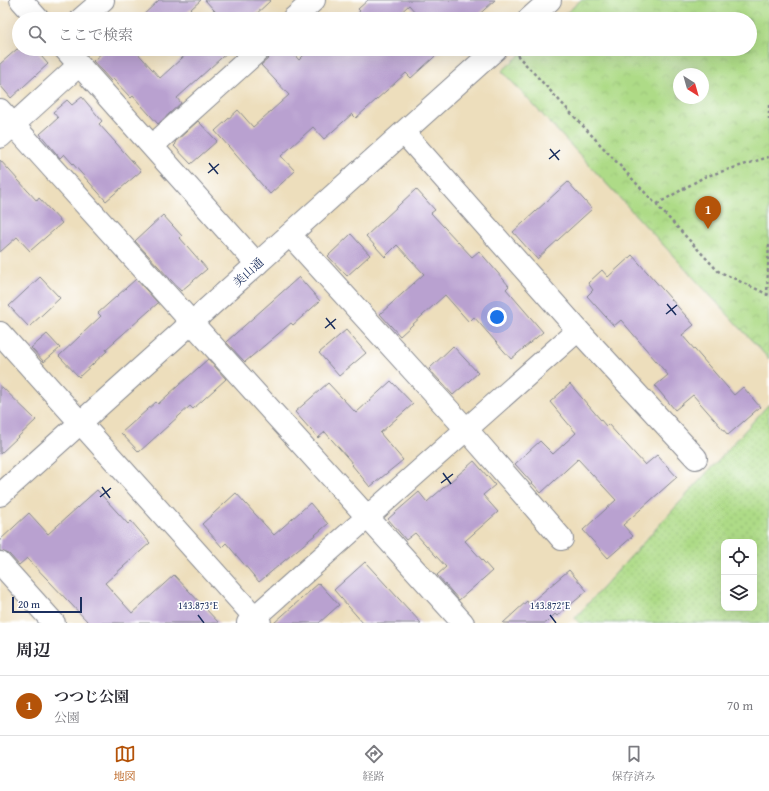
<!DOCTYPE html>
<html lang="ja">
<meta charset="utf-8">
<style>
:root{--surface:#fff;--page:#f2f2f3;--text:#2b2b33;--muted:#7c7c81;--line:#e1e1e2;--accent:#b45309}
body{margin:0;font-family:"Gentium Book Plus","Noto Serif JP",serif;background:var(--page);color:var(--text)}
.controls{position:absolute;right:12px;bottom:12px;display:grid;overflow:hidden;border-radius:8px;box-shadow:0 4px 16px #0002}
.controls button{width:36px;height:36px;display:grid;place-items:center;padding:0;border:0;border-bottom:1px solid var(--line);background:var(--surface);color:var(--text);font:20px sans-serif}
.compass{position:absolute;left:673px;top:68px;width:36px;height:36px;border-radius:50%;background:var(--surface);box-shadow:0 4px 16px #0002;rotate:143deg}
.scale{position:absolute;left:12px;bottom:10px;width:70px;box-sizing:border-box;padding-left:4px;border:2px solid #1b2f5e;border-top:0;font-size:11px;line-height:14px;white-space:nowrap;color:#1b2f5e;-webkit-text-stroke:3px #fff;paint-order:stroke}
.you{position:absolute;left:497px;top:317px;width:14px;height:14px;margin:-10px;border:3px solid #fff;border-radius:50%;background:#1a73e8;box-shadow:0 0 0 6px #1a73e833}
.badge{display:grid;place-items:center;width:26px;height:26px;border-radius:50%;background:var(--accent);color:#fff;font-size:13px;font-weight:700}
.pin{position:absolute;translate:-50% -33px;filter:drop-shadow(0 1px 2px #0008)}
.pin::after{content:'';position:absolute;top:21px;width:14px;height:12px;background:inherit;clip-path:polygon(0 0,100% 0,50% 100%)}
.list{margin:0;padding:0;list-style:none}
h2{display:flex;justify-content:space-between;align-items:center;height:52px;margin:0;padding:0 16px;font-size:17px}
h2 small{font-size:13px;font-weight:400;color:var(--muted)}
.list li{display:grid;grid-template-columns:26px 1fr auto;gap:12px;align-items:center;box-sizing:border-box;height:60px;padding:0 16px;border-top:1px solid var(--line)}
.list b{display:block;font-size:15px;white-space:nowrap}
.list p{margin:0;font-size:13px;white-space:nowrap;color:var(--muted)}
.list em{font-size:13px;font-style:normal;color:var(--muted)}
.icon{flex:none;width:22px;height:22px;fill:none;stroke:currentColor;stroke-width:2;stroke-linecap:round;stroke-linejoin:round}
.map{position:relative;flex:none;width:769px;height:623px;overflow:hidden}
.search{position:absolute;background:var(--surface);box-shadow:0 4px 16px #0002;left:12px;right:12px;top:12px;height:44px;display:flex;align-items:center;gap:10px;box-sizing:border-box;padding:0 14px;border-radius:22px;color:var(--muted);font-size:15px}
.sheet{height:112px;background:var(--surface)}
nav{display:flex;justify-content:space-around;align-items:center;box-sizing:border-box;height:56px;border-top:1px solid var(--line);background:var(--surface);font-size:11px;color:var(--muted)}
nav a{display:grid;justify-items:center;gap:2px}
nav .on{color:var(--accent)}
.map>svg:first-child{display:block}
.grass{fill:url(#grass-dots);stroke:#648572;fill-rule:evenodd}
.park{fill:url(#park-crowns);stroke:#648572;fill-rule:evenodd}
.building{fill:#b9a1d0}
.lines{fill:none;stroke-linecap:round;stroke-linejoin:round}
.minor-casing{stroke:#84868d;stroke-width:24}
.tertiary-casing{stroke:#84868d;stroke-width:24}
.path{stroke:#84868d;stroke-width:2.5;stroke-dasharray:3 3;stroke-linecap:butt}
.minor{stroke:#fff;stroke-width:22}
.tertiary{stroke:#fff;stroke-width:22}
.ticks{fill:none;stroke:#1b2f5e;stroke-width:1.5}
.labels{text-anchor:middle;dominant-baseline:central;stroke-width:3;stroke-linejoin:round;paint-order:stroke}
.street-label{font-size:12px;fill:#1b2f5e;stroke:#fff}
.ticks-label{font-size:10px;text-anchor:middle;fill:#1b2f5e;stroke:#fff;stroke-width:3;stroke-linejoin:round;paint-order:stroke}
</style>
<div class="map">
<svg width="769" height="623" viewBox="0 0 769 623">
<defs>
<pattern id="grass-dots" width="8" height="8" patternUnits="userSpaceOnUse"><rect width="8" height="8" fill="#aedb87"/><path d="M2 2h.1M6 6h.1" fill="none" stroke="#95bc77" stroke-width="1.8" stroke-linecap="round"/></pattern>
<pattern id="park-crowns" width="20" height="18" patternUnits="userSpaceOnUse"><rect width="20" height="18" fill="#aedb87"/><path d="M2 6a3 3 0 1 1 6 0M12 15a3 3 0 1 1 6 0" fill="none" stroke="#95bc77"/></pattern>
</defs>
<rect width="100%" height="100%" fill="#fff"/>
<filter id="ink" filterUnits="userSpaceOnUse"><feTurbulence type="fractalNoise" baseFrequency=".025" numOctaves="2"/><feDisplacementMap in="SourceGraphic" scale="8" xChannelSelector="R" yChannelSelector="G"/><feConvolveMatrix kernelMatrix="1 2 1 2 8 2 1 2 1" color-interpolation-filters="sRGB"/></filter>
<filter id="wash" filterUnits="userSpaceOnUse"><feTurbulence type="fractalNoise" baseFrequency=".012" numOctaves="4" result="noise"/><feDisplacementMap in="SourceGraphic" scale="16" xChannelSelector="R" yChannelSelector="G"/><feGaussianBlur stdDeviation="0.9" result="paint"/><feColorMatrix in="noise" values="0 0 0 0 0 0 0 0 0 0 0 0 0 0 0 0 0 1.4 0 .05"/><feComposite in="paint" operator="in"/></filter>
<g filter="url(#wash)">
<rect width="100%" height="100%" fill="#eddebc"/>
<path class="grass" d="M769 404V623H579L575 618ZM724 542H754V608H724Z"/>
<path class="park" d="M581 0H769V359L502 71 527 49H750V19H560ZM679 74H703V98H679Z"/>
<g id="blocks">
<path class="building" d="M159 0H201L180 19H139Z
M205 0H271L251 19H222Z
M368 0H495L474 19H421L409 5 394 19H351L360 11 358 9Z
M17 49H35L48 64 11 98 0 85V64Z
M106 49H134L160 78 192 49H231L177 98 181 103 158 124 133 96 131 98 113 79 111 81 93 61Z
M272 49H289L299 60 310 49H443L411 78 406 73 356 118 352 114 324 139 313 127 281 156 295 171 270 194 215 131 238 110 253 127 289 95 261 65 269 58Z
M82 97 102 121 99 124 141 171 106 201 64 154 60 158 40 134 58 118 53 112 67 100 72 105Z
M198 121 217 141 191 164 174 146 176 144 175 142Z
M0 160 37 201 39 198 62 223 30 251 17 237 0 252Z
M568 182 592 209 537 259 513 232Z
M416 189 435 210 431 213 472 257 479 251 509 286 506 289 543 332 511 359 474 317 469 322 445 295 400 336 380 314 424 274 397 245 385 257 366 236Z
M163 215 182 236 180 238 207 269 181 291 135 241Z
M351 234 370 255 347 276 328 256Z
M632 255 694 325 682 335 734 395 743 387 760 407 728 435 693 395 675 410 655 386 668 375 621 320 614 326 587 296 593 290 588 283 602 270 608 277Z
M40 277 60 298 29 327 9 306Z
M299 277 320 301 293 325 291 323 245 362 226 342Z
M136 279 158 303 106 349 107 351 79 377 59 356 101 316 98 313Z
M346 330 366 353 339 376 319 353Z
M47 334 60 348 44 362 31 348Z
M453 346 478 373 453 395 429 369Z
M208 359 226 379 193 409 190 406 139 452 121 433 156 402 158 404Z
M391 381 413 404 380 433 403 460 370 487 352 465 353 464 325 432 318 438 295 412 328 383 356 413Z
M570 384 606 426 608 424 645 465 657 455 677 477 623 525 633 536 608 558 583 530 616 500 578 459 541 493 515 464 540 441 553 454 576 433 550 402Z
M0 385 36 420 0 454Z
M474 461 495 485 483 495 498 512 465 541 492 571 459 600 437 575 446 567 415 533 406 540 388 519 419 492 427 502Z
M97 490 128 524 131 521 150 543 105 583 132 613 174 575 219 623H89L27 558 19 565 9 554 0 551V540L29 513 48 534Z
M236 493 274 535 310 503 328 524 259 582 226 543 222 547 202 524Z
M365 562 421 623H363L334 590Z
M569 570 587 591 557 616 555 614 546 623H503L527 601 529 604Z
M319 583 339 605 319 623H274Z"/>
</g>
</g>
<g filter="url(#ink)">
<use href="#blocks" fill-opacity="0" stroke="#84868d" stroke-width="1"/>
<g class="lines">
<g class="minor-casing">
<path id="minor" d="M21 0 38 19
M81 19 103 0
M293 19 314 0
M65 49 257 264
M0 110 463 623
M404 133 578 330 696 458
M0 137 79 65
M152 146 260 49
M290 235 467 430 562 539
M0 333 260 623
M0 563 54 623
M248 623 578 330"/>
</g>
<g class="tertiary-casing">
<path id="tertiary" d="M529 19 550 0
M0 495 496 49"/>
</g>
<path class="path" d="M517 55 718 271 769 295
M769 105V122
M657 204 704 177 769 157
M767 296 769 242"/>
<use href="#minor" class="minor"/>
<use href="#tertiary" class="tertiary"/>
</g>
</g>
<path class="ticks" d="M550 149 559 160M549 159 560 150M209 163 218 174M208 173 219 164M667 304 676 315M666 314 677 305M326 318 335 329M325 328 336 319M443 473 451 484M441 483 453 474M102 487 110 498M100 497 111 488M198 615 204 623M550 615 556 623"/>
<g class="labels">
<g class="street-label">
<text transform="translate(248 272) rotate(-42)">美山通</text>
</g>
</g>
<g class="ticks-label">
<text x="198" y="609">143.873°E</text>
<text x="550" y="609">143.872°E</text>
</g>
</svg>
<div class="controls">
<button><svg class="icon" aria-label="locate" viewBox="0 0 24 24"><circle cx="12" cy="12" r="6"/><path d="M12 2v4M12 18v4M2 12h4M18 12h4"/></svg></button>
<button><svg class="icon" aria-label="layers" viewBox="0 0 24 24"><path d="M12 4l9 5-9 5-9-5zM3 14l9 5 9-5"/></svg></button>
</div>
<svg class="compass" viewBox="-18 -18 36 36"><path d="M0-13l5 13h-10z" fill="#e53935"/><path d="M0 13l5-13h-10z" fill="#7c7c81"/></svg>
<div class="scale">20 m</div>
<div class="you"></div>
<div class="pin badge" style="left:708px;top:229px">1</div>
<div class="search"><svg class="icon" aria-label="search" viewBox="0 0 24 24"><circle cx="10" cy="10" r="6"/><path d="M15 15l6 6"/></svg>ここで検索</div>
</div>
<section class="sheet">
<h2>周辺<small></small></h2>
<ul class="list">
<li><span class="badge">1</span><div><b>つつじ公園</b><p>公園</p></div><em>70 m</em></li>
</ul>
</section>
<nav>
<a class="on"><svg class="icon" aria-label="map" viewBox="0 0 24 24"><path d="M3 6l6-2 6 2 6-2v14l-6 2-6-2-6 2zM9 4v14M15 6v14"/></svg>地図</a>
<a><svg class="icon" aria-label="directions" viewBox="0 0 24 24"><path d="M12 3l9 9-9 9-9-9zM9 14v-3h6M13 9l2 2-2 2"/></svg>経路</a>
<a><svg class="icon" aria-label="saved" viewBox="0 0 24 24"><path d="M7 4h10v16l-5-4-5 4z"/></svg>保存済み</a>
</nav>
